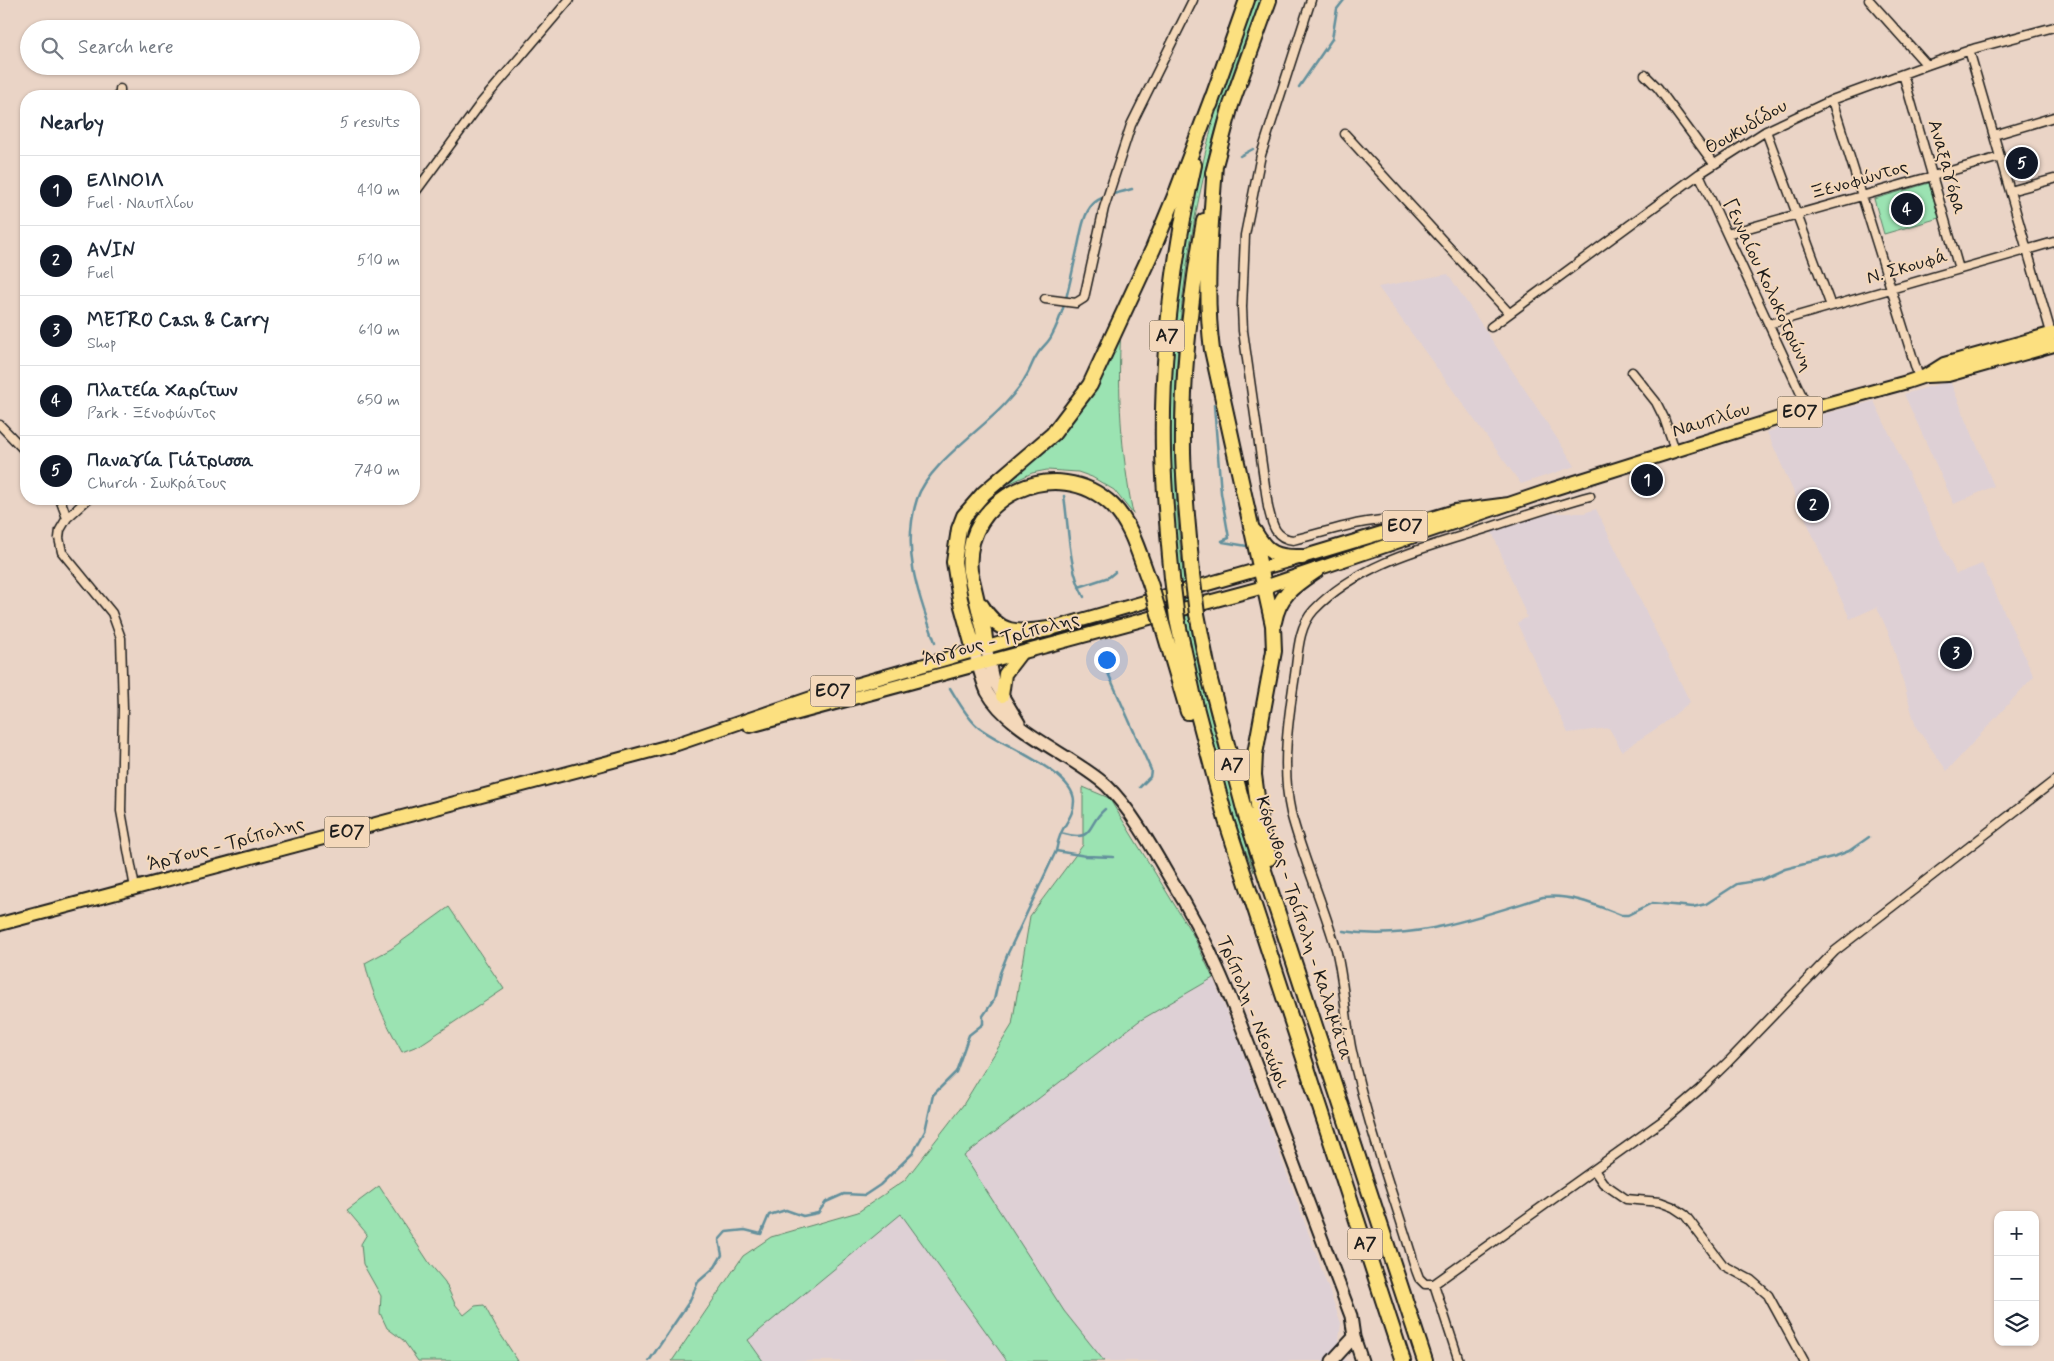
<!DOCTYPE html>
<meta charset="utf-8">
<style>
:root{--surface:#fff;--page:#f6f6f7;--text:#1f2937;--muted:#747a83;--line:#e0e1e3;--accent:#111827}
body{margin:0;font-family:Mynerve,sans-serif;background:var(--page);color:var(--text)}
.controls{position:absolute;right:15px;bottom:15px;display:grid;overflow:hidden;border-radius:10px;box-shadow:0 1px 4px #0004}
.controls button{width:45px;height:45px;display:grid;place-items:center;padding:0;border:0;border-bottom:1px solid var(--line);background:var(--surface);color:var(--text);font:25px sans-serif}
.you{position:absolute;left:1106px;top:659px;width:18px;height:18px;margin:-12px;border:4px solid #fff;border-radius:50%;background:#1a73e8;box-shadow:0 0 0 8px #1a73e833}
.badge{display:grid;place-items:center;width:32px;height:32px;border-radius:50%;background:var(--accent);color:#fff;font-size:16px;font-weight:700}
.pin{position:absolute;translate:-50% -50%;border:2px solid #fff;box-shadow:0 1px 5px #0006}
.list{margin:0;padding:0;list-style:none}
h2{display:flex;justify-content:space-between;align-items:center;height:65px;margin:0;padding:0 20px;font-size:21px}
h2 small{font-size:16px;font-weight:400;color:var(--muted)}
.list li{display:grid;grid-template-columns:32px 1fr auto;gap:15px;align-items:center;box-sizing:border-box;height:70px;padding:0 20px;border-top:1px solid var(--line)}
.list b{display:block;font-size:19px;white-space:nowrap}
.list p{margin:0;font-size:16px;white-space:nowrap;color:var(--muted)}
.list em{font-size:16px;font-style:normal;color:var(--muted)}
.icon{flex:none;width:28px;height:28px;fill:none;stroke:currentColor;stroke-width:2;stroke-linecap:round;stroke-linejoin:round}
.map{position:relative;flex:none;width:2054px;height:1361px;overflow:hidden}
.search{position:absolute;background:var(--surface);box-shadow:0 1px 4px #0004;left:20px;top:20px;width:400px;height:55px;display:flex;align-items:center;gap:12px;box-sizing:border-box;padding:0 18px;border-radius:28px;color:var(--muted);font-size:19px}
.panel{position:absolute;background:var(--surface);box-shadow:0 1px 4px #0004;left:20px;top:90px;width:400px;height:415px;border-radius:20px}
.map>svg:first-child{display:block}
.built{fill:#ded0d5}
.green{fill:#9be3b2;stroke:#5c8067}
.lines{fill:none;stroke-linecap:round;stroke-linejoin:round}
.stream{stroke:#63909c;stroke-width:2.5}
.street-casing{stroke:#1c1c1c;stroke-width:11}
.secondary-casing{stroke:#1c1c1c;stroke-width:15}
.primary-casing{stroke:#1c1c1c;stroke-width:16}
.highway-casing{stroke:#1c1c1c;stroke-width:18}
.street{stroke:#f4d8ba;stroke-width:8}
.secondary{stroke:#f4d8ba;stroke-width:11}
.primary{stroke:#fce080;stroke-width:12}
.highway{stroke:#fce080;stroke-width:14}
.highway-bridge-casing{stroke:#1c1c1c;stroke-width:18;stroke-linecap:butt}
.highway-bridge{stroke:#fce080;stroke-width:14}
.labels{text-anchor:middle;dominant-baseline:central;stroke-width:4;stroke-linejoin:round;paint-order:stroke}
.shield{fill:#f4d8ba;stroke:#5d544b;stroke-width:1}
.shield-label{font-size:18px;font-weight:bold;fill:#1c1c1c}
.street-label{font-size:19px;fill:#1c1c1c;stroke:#f4d8ba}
</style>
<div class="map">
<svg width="2054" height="1361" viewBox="0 0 2054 1361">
<rect width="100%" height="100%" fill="#ead4c6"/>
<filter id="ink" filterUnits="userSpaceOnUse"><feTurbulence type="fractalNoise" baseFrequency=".02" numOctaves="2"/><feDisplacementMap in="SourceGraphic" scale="10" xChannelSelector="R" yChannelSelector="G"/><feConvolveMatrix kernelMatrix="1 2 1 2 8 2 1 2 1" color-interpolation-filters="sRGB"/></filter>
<g filter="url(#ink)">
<path class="built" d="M1448 274 1543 417 1575 466 1521 484 1378 287Z
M1950 381 1994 486 1954 504 1904 394Z
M1874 401 1956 574 1982 564 2034 676 1947 771 1916 727 1890 636 1877 607 1850 619 1767 432 1819 415Z
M1596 509 1690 702 1663 724 1622 751 1609 728 1568 733 1517 623 1527 617 1492 532 1552 513H1584Z
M1213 978 1238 1039 1341 1323 1339 1340 1346 1361H1104L1064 1311 964 1156 1139 1021Z
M901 1213 1007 1361H763L748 1340Z"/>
<path class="green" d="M1255 0H1260C1248 34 1234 67 1224 101 1173 266 1162 445 1189 616 1203 703 1231 787 1254 872 1235 826 1222 779 1209 731 1162 544 1157 354 1202 167 1215 110 1231 53 1255 0Z
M1929 183 1939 218 1884 234 1874 199Z
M1121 329C1117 392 1121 452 1133 514L1114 490 1092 477 1078 472 1047 470 1032 473 1006 485 987 503 974 525 979 629 972 631 963 596 960 550 975 506 1039 449Z
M1083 787 1109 798 1193 935 1213 978 1139 1021 964 1156 1064 1311 1104 1361H1007L901 1214 748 1340 763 1361H672L743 1256 771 1237 858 1212 905 1180 963 1105 1012 1025 1030 916 1083 845Z
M449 907 504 989 420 1045 402 1052C386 1023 372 995 365 963L391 949Z
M379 1186 430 1264 445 1282 455 1304 464 1315 475 1306 484 1305 497 1329 518 1361H418L403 1340 387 1328 380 1313 381 1296 363 1264 361 1244 367 1234 347 1210Z"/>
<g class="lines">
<path class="stream" d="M1299 87 1332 39 1337 9 1344 0
M1240 156 1253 149
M1214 405 1221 493 1229 538 1222 541
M1064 496C1069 528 1068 567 1084 597
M1223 542 1247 546
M1079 587 1109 577 1115 572
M935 642C918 595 901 549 917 499 928 465 980 431 1004 405 1011 397 1020 388 1025 378 1030 371 1032 362 1037 355 1041 348 1048 343 1051 337 1066 310 1071 276 1078 246 1081 233 1083 214 1093 204 1102 195 1120 193 1132 189
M1104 664 1151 770 1150 777 1140 787
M1061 833C1096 843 1085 826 1105 809
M1056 851 1086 856 1113 857
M1343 931C1412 942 1478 917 1543 897 1571 894 1595 905 1621 915H1628L1652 903 1693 907 1706 904 1737 884 1761 880 1785 869 1836 856 1849 851 1869 837
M649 1361 689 1302 698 1282 715 1267 722 1255 719 1240 726 1232 745 1230 761 1234 769 1215 786 1210 803 1216 818 1213 826 1202 844 1194 865 1195 880 1185 913 1153 925 1131 933 1095 956 1072 969 1035 983 1024V1016L994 1000 1000 973 1008 953 1056 851C1057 845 1059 838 1061 833 1066 822 1074 814 1074 801 1074 771 997 744 977 726 966 716 958 701 950 688"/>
<g class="street-casing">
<path id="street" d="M1311 0 1261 155 1245 235 1242 307 1243 331 1268 507C1272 523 1274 538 1293 540 1332 531 1370 515 1411 521
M1869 0 1927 65
M1969 50 2052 336
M1903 74 1959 269
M1645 75 1658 88 1714 164
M117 96 120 94V89
M1832 100 1919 378
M1766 131 1831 306
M1345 134 1509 313
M1994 135 2054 117
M1699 174 1808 409
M2010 191 2054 179
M414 194 481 103 569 0
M1727 234 2000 157
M1045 299 1076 303 1084 298 1104 208 1131 125 1193 0
M1769 324 2054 242
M1491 327 1699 174 1766 131 1832 100 1927 65 1976 48 2054 27
M1632 372 1656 402 1664 418 1675 450
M0 425 26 452
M1590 496C1557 505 1524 516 1491 527 1431 546 1360 562 1314 610 1298 627 1298 653 1295 675 1288 720 1281 768 1291 813 1303 859 1323 903 1336 949 1344 981 1345 1015 1351 1047 1366 1122 1394 1196 1416 1270L1419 1278 1425 1284H1434L1665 1119 1700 1089 1729 1061 1835 951 2054 781
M60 499 67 518
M88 499 67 518 60 530 59 538 62 552 112 613 121 638 123 709 121 811 135 888
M1594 1170 1603 1183 1626 1199 1660 1202 1673 1207 1685 1215 1723 1265 1751 1280 1768 1295 1804 1361
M1434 1284 1459 1361"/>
</g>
<g class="secondary-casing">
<path id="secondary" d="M986 647 993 680 1019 723
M974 650C978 664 981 679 987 692 1009 732 1073 755 1107 786 1131 809 1154 851 1171 880 1213 946 1239 1019 1266 1091 1294 1166 1323 1241 1351 1316L1354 1337 1362 1361
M1332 1361 1354 1337"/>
</g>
<g class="primary-casing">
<path id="primary" d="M1927 376 1948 375 2054 345
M1002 696 1005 674 1021 653
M750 726 1264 587 1553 489 1808 409 1907 382 1925 376 1944 364 2054 333
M0 924 677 744 823 694 1302 557 1455 511 1509 504"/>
</g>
<g class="highway-casing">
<path id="highway" d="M1210 105 1247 0
M1215 165C1211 227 1204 288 1212 350L1273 625 1274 651 1255 754 1254 775 1261 827 1269 858
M1213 173 1231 105 1269 0
M1254 531C1267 554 1277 558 1302 557
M1192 574C1189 533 1184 493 1183 452 1182 374 1190 298 1204 221
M1172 578C1168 536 1164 494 1163 452 1161 355 1173 259 1194 165
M981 605C999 635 1017 634 1049 629
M1197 614 1210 680 1245 813 1425 1361
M1177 619 1196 707 1226 820 1403 1361
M1274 622C1279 594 1295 585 1317 570
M1162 624 1188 712
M986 647 984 631 970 571C962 496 1058 453 1112 505 1132 524 1140 558 1150 583
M974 650 960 599 954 562 959 529 964 516 984 493 1053 434 1090 385 1153 249 1177 191 1212 98"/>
</g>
<use href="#street" class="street"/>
<use href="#secondary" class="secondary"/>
<use href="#primary" class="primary"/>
<use href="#highway" class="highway"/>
<g class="highway-bridge-casing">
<path id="highway-bridge" d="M1192 574 1197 614
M1172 578 1177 619
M1150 583 1162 624"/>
</g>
<use href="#highway-bridge" class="highway-bridge"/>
</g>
</g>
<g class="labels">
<g class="shield">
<rect x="1149.5" y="320.5" width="35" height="31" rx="4"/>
<rect x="1777.5" y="396.5" width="45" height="31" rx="4"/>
<rect x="1382.5" y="510.5" width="45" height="31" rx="4"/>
<rect x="810.5" y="675.5" width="45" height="31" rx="4"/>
<rect x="1214.5" y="749.5" width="35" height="31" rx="4"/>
<rect x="324.5" y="816.5" width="45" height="31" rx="4"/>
<rect x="1347.5" y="1228.5" width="35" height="31" rx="4"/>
</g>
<g class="shield-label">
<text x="1167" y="336">Α7</text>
<text x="1800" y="412">ΕΟ7</text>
<text x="1405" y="526">ΕΟ7</text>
<text x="833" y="691">ΕΟ7</text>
<text x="1232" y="765">Α7</text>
<text x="347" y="832">ΕΟ7</text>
<text x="1365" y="1244">Α7</text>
</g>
<g class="street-label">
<text transform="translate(1746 127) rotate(-30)">Θουκυδίδου</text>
<text transform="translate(1947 167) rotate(74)">Αναξαγόρα</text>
<text transform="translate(1859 180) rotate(-16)">Ξενοφώντος</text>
<text transform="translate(1907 267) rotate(-16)">Ν. Σκουφά</text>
<text transform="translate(1768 285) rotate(65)">Γενναίου Κολοκοτρώνη</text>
<text transform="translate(1711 420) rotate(-17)">Ναυπλίου</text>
<text transform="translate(1001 639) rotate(-15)">Άργους - Τρίπολης</text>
<text transform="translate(226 844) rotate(-15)">Άργους - Τρίπολης</text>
<text transform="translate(1304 928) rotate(72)">Κόρινθος - Τρίπολη - Καλαμάτα</text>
<text transform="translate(1253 1012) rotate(68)">Τρίπολη - Νεοχώρι</text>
</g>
</g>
</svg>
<div class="controls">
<button>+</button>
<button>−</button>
<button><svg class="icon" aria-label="layers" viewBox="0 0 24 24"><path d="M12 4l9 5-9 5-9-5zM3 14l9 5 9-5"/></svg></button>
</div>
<div class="you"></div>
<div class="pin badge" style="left:1647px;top:480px">1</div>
<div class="pin badge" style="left:1813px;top:505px">2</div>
<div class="pin badge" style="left:1956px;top:653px">3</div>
<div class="pin badge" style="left:1907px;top:209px">4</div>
<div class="pin badge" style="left:2022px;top:163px">5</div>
<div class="search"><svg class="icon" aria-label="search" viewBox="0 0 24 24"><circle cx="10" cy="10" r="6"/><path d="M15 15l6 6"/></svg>Search here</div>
<section class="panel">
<h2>Nearby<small>5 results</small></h2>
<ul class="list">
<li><span class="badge">1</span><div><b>ΕΛΙΝΟΙΛ</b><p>Fuel · Ναυπλίου</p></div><em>410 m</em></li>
<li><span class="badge">2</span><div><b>AVIN</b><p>Fuel</p></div><em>510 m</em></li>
<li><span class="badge">3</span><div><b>METRO Cash &amp; Carry</b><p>Shop</p></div><em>610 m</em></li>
<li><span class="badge">4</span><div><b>Πλατεία Χαρίτων</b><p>Park · Ξενοφώντος</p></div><em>650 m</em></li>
<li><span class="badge">5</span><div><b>Παναγία Γιάτρισσα</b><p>Church · Σωκράτους</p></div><em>740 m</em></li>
</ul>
</section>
</div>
